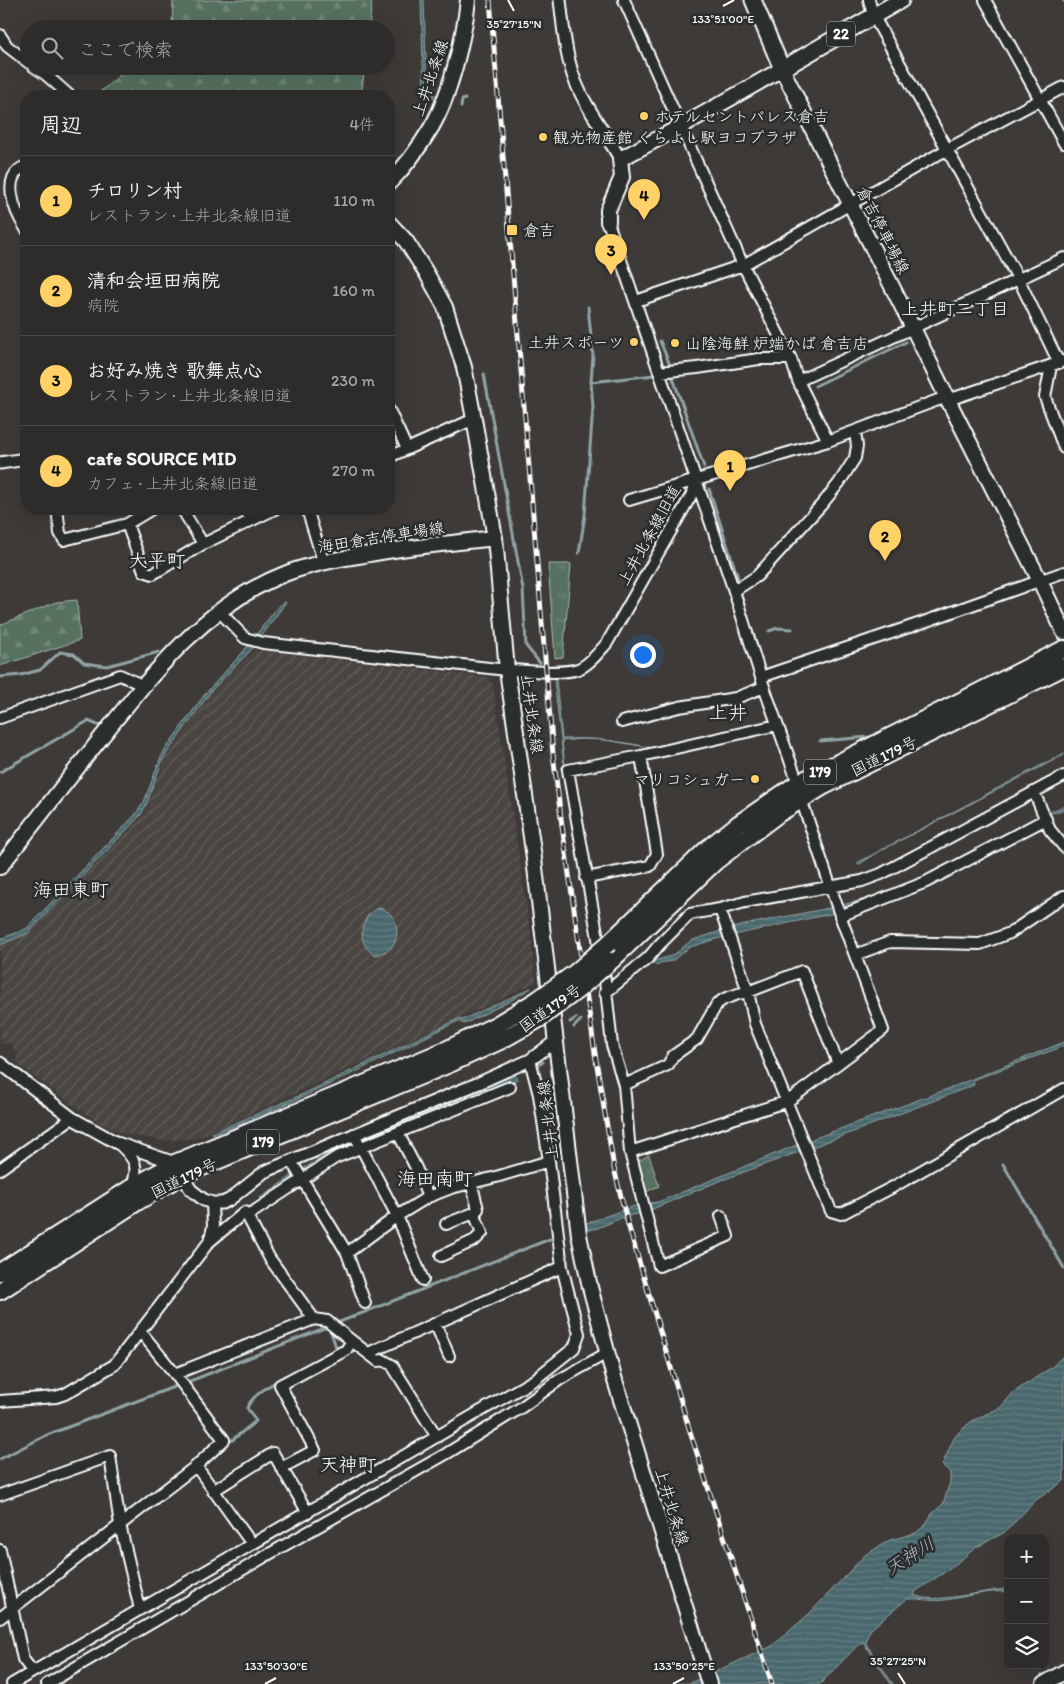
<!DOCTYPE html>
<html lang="ja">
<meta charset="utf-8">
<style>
:root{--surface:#2e2c2a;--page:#363432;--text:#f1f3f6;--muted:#a7a7a8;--line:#494847;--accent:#ffd166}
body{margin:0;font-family:Itim,"Klee One",sans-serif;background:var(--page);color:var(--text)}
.controls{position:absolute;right:15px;bottom:15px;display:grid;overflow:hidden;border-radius:10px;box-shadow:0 5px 20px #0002}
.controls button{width:45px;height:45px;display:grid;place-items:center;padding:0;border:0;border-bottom:1px solid var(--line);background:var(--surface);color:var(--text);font:25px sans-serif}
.you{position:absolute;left:642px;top:654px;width:18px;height:18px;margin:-12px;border:4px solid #fff;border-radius:50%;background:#1a73e8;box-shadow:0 0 0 8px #1a73e833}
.badge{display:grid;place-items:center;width:32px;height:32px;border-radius:50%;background:var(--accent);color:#111;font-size:16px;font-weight:700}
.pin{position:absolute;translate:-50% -41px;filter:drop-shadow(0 1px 2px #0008)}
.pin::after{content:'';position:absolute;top:26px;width:18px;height:15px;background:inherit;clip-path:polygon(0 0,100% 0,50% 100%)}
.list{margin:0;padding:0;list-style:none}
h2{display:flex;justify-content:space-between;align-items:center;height:65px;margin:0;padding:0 20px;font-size:21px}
h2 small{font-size:16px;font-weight:400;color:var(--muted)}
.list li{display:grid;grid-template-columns:32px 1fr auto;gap:15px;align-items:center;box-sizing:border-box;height:90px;padding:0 20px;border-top:1px solid var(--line)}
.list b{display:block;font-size:19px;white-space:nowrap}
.list p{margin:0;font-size:16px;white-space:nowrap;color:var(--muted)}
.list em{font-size:16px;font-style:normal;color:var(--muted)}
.icon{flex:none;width:28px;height:28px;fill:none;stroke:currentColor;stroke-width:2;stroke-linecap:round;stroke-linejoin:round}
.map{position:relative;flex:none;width:1064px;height:1684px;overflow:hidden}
.search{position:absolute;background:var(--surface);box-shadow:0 5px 20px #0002;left:20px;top:20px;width:375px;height:55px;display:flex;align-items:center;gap:12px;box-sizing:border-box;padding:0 18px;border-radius:28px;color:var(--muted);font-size:19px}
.panel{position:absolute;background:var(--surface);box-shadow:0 5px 20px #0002;left:20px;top:90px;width:375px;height:425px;border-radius:20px}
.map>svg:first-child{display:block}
.industrial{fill:url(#industrial-furrows)}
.grass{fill:url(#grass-tufts);stroke:#abb8ae}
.forest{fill:url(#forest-firs);stroke:#abb8ae}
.water{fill:url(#water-rules);stroke:#92a4a7}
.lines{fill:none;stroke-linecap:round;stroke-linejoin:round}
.stream{stroke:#92a4a7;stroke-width:3}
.minor-casing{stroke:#fff;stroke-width:14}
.tertiary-casing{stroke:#fff;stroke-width:15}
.secondary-casing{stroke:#fff;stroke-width:18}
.primary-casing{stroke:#fff;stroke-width:19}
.trunk-casing{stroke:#fff;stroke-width:20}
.minor{stroke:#2a2d2e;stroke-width:10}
.tertiary{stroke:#2a2d2e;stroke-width:11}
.secondary{stroke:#2a2d2e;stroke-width:14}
.primary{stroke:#2a2d2e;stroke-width:15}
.trunk{stroke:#2a2d2e;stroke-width:16}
.rail-casing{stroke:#fff;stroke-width:5}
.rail{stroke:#2a2d2e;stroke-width:3;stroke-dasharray:9;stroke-linecap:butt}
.trunk-bridge-casing{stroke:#fff;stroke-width:20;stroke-linecap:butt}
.trunk-bridge{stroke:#2a2d2e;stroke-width:16}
.ticks{fill:none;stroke:#fff;stroke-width:2}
.poi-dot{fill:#ffd166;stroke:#2a2d2e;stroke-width:2}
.labels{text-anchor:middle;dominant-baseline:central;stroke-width:5;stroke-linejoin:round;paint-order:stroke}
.shield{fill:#2a2d2e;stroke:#bfc0c0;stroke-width:1}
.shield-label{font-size:15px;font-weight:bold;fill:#fff}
.street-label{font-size:16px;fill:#fff;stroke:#2a2d2e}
.poi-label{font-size:16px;fill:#fff;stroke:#2a2d2e;text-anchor:start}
.neighbourhood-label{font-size:18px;fill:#fff;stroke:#2a2d2e}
.water-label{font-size:18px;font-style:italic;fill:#aebbbd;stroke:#2a2d2e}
.quarter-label{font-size:19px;fill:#fff;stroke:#2a2d2e}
.ticks-label{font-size:12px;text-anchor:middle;fill:#fff;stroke:#2a2d2e;stroke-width:5;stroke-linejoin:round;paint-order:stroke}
</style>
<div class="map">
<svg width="1064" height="1684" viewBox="0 0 1064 1684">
<defs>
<pattern id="industrial-furrows" width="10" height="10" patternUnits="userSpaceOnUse" patternTransform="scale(1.25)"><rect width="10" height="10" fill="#4a4440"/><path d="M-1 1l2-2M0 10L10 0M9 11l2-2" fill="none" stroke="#65605d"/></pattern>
<pattern id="grass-tufts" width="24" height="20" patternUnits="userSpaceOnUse" patternTransform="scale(1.25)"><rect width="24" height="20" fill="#57715e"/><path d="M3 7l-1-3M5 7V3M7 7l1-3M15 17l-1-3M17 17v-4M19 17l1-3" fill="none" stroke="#708676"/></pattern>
<pattern id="forest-firs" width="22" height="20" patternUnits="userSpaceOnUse" patternTransform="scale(1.25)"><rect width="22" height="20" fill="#57715e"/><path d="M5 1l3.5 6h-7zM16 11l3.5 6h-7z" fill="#708676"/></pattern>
<pattern id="water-rules" width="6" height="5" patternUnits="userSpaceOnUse" patternTransform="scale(1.25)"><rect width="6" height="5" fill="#4a686d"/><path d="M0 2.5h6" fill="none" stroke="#657f83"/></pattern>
</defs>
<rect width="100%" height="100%" fill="#3d3a38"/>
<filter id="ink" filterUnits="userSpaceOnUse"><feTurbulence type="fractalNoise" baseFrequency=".02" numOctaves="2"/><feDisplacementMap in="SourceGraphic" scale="10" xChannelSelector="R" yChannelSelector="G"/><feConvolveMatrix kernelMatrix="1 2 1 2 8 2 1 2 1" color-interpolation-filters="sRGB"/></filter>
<g filter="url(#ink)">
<path class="industrial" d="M254 650 488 677 493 685 532 942 536 982 481 1009 460 1017 208 1134 195 1138 164 1141 124 1134 102 1125 73 1105 15 1062 18 1055 10 1043 0 1044V946L27 935 141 817 149 802 162 765 167 756 213 690Z"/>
<path class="grass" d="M548 564H571L563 657 555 658Z
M649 1155 659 1186 646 1192 637 1162Z"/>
<path class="forest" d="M173 0H372L369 29H172Z
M131 66H365L361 96H95Z
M77 600 80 640 0 666V625L56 602Z"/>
<path class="water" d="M421 0H424L427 91 428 93 440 96 439 99 425 95 424 93Z
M286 602 254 647 212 690 165 756 161 764 147 803 140 816 27 934 0 945V939L26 929 135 815 144 802 160 759 166 748 205 694 243 652 279 605Z
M556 679 562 739C596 737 624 742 658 749L606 740 582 739 562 741 569 796 588 913H587L567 790 554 680Z
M1064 753V755L882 850 858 865 857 863Z
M1064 806V809L1050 814 925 879 852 907 842 909 835 913 720 938 690 947 672 961 660 963 656 966 653 962C659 959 665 958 671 956 680 952 686 942 696 939 757 917 825 914 887 892 927 878 965 856 1003 836 1023 826 1043 814 1064 806Z
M379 908C397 911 402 935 391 948 387 952 381 953 376 955 355 947 359 914 379 908Z
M531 988 512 1000 464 1024 458 1021C378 1061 298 1102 215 1134L212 1133 303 1094 460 1018 462 1020Z
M1064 1042V1045L1056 1049 973 1080 974 1085 845 1135 717 1182 643 1213 626 1216 598 1228 585 1231 584 1224 640 1204 658 1202 799 1144 945 1090Z
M515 1074 518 1079 413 1122 262 1202 260 1198 293 1175 332 1151Z
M1064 1355V1481L1036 1500 1005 1532 975 1548 951 1568 916 1591 914 1595C934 1605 984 1590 1008 1589V1592C987 1590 966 1597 945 1600 932 1602 920 1598 907 1599L871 1629 867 1636 866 1644 893 1684H891L863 1642 859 1644 820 1684H676L690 1683 772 1646 809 1614 865 1555 890 1540 916 1533 925 1525 932 1514 943 1504 950 1482V1474L949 1471 942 1465 954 1438 960 1431 972 1421 1001 1407 1014 1392 1052 1367Z"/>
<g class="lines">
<path class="stream" d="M1063 0 1064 1
M461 107 462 100 465 99
M986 231 992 241
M998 254 1008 274
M660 341 672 370
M484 374 523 589 526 646 540 663
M673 378 704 467
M591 382 655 375
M815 386 906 342
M709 489 739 581
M579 553 585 515 593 407 591 382 593 355 588 307
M769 631 778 628 792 629
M0 677 21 675 40 670 60 652 74 654 84 663 107 666 159 652
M820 741 869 737
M0 772 88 721 100 726
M570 1022 576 1018
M574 1027 581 1020
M540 1064 543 1062
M1003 1164 1064 1268
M331 1332 337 1350 335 1351
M185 1383 550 1239
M231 1441 256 1421 247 1408C251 1396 269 1386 280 1379
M0 1459 47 1435 179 1385"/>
<g class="minor-casing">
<path id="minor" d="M624 0 743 265 791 359 798 381 828 441
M869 0 873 15 1019 280 1059 363
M985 0 1064 143
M0 35 7 46 29 63
M33 66 45 74 70 96
M26 166C0 175 14 211 26 229
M608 222 734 591 764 687 798 783 801 799 841 918 883 1030 788 1101 630 1152 624 1085 612 1045 604 972 568 770 641 756 777 725
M636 301 743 265 946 150 1064 87
M1051 366 1045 397 1064 448
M659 372 697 368 759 359H791
M798 381 1064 258
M389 410 407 449
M389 457 474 419
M629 500 828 441 938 400 957 397 1064 361
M57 509 60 533 64 540 127 524 152 509
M182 509 203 544
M245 509 251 520
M307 509 323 561
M127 524 144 571 153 574 203 544 275 509
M734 591 757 576 823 503 839 483 855 458 857 446 855 432
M219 611 245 638 263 643 507 670C526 670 560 675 578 669 589 665 599 652 607 643L692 494 696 481
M761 677 921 623 1064 572
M0 718 120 675 142 685
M622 722 679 707 736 698 764 687
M1034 792 1050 830 1064 847
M586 878 650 866 657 854 641 756
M840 916 926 882 1046 819
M855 955 890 942 980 944 1010 933 1064 896
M605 993 648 958 659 945 690 914 720 909 745 902 862 881 881 874 1064 776
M838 1064 802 971 748 992 755 1024 831 1211 841 1214 893 1187 1064 1089
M624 1085 668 1065 673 1056 697 1039 717 1004 724 999 738 994 748 992 720 909
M398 1133 416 1168 428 1197
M354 1134 397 1216 423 1280
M120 1145C135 1159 140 1167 131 1188
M630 1152 659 1266 728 1236 721 1216
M291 1161 347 1253 365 1303
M0 1169 72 1118
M247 1216 335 1158 510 1087
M446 1224 474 1213
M209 1242 245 1212 270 1259 314 1319
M347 1253 397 1216 428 1197 451 1188 496 1177 549 1161
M441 1256 475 1240 482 1233 474 1213 478 1209 471 1182
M436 1325 449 1356
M368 1353C434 1325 497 1295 562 1267
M175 1374 314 1319 327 1321 352 1341 378 1361 383 1360 392 1365 437 1437
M0 1401 56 1397 65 1394 114 1365 209 1242 213 1227 212 1203
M196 1466 252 1544
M281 1468 315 1450 280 1385 346 1350 352 1341
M213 1491 273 1453 308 1513
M0 1495 110 1456 120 1525 140 1609
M0 1550 23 1659 32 1671
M0 1618 196 1466 224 1440 175 1374 140 1331
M12 1684 534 1380 574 1348 579 1334 562 1267 549 1161 539 1095 530 1060
M47 1684 271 1553 446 1454 522 1407 559 1380 607 1353"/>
</g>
<g class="tertiary-casing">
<path id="tertiary" d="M560 0C563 25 565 51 573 75 582 103 606 133 620 159
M0 463 26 459
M0 1063 72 1118 117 1143 175 1163 191 1190 204 1200 212 1203H222L229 1200 264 1172 479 1083 530 1060 557 1040"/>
</g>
<g class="secondary-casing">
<path id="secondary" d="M389 183C405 167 419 148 431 128 450 96 464 38 468 0
M608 222V210L622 177 620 159 680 127 782 69 913 328 947 398 1040 581 1064 632
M389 223 406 241 427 274 445 307 464 367 474 419 495 538 507 670 533 851 579 1235 590 1287 613 1374 709 1684
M0 867C31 827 62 787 93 748 147 680 203 605 287 573 312 564 337 559 364 555 407 547 451 543 495 538
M1044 1684 1064 1672"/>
</g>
<g class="primary-casing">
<path id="primary" d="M753 0 782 69 901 0"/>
</g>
<g class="trunk-casing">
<path id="trunk" d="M609 943 708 848 738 824 798 783 1064 649
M611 961 716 861 778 814 824 786 1064 667
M0 1272 131 1188 175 1163 448 1049 496 1025 537 1000
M0 1291 137 1202 183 1175 454 1062 500 1041 539 1019"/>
</g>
<use href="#minor" class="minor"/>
<use href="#tertiary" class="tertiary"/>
<use href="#secondary" class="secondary"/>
<use href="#primary" class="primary"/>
<use href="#trunk" class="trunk"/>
<g class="rail-casing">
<path id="rail" d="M490 0 553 754 562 826 596 1060 614 1168 627 1221 692 1438 772 1684"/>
</g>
<use href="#rail" class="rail"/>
<g class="trunk-bridge-casing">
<path id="trunk-bridge" d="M537 1000 576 972 609 943
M539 1019 579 989 611 961"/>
</g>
<use href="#trunk-bridge" class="trunk-bridge"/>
</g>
</g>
<path class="ticks" d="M508 0 514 11M723 6 734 0M898 1673 905 1684M265 1684 276 1678M673 1684 684 1678"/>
<g class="poi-dot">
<circle cx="644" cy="116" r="5"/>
<circle cx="543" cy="137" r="5"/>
<rect x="506" y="224" width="12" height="12" rx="2.5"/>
<circle cx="634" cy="342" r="5"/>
<circle cx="675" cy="343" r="5"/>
<circle cx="755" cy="779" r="5"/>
</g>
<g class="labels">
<g class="shield">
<rect x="827" y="21.5" width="28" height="25" rx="4"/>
<rect x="804" y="759.5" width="32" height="25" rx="4"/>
<rect x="247" y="1129.5" width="32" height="25" rx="4"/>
</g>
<g class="shield-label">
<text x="841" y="34">22</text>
<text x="820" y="772">179</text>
<text x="263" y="1142">179</text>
</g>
<g class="street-label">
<text transform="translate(430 78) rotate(-71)">上井北条線</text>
<text transform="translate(883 230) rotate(63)">倉吉停車場線</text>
<text transform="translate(649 535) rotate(-61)">上井北条線旧道</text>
<text transform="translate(381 537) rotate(-9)">海田倉吉停車場線</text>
<text transform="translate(532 714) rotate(82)">上井北条線</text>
<text transform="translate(884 756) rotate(-26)">国道179号</text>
<text transform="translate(550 1008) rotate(-35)">国道179号</text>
<text transform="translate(548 1120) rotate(-97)">上井北条線</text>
<text transform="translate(184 1178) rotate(-26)">国道179号</text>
<text transform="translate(672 1507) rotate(73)">上井北条線</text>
</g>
<g class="poi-label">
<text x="654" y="116">ホテルセントパレス倉吉</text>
<text x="553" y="137">観光物産館 くらよし駅ヨコプラザ</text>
<text x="523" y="230">倉吉</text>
<text x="624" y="342" text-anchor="end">土井スポーツ</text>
<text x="685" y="343">山陰海鮮 炉端かば 倉吉店</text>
<text x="745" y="779" text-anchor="end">マリコシュガー</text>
</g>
<g class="neighbourhood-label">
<text x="955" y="309">上井町二丁目</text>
</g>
<g class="water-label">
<text transform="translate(910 1556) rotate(-32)">天神川</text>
</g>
<g class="quarter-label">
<text x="157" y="560">大平町</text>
<text x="728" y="712">上井</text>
<text x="71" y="889">海田東町</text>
<text x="435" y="1178">海田南町</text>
<text x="348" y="1464">天神町</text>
</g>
</g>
<g class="ticks-label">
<text x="723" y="23">133°51'00"E</text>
<text x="514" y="28">35°27'15"N</text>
<text x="898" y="1665">35°27'25"N</text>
<text x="276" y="1670">133°50'30"E</text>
<text x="684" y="1670">133°50'25"E</text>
</g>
</svg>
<div class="controls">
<button>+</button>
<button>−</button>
<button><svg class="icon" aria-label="layers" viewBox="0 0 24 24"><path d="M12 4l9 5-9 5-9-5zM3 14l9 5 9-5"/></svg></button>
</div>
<div class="you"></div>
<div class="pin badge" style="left:730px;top:491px">1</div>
<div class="pin badge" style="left:885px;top:561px">2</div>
<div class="pin badge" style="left:611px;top:275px">3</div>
<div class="pin badge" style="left:644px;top:220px">4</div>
<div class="search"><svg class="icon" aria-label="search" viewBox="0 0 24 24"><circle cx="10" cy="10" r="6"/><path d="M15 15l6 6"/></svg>ここで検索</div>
<section class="panel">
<h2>周辺<small>4件</small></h2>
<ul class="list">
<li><span class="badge">1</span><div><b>チロリン村</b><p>レストラン · 上井北条線旧道</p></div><em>110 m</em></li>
<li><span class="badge">2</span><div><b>清和会垣田病院</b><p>病院</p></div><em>160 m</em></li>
<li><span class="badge">3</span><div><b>お好み焼き 歌舞点心</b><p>レストラン · 上井北条線旧道</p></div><em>230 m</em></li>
<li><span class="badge">4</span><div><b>cafe SOURCE MID</b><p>カフェ · 上井北条線旧道</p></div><em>270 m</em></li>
</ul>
</section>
</div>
